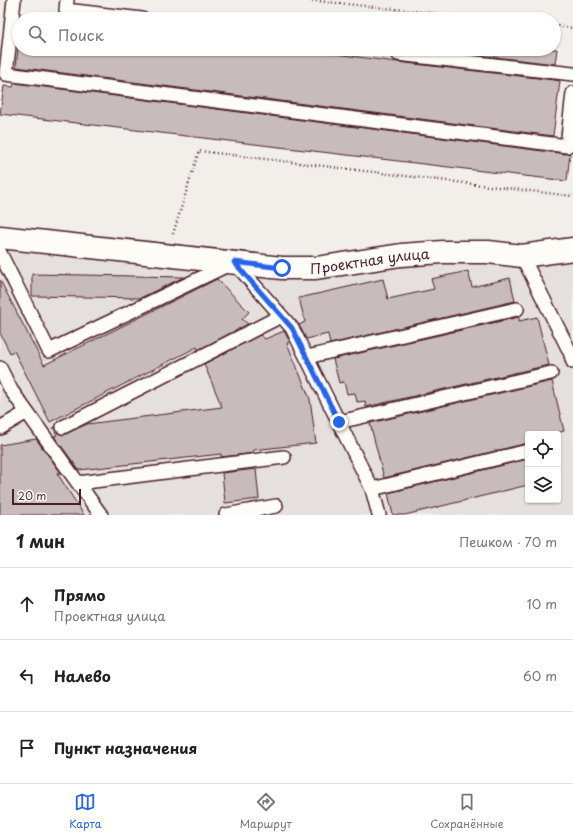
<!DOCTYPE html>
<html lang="ru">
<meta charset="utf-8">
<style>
:root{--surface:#fff;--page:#f2f2f2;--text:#222;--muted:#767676;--line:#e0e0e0;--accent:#2563eb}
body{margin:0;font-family:"Playpen Sans",sans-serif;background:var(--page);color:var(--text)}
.controls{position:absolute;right:12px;bottom:12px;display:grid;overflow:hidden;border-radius:4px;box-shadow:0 1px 3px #0004}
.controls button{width:36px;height:36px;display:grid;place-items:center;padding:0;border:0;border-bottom:1px solid var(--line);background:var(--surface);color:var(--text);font:20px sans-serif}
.scale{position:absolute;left:12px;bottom:10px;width:69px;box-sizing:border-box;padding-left:4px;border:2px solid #4a1f2b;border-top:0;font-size:11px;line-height:14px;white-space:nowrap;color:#4a1f2b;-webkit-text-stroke:3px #fdfcf7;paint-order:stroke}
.stop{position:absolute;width:12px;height:12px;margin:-9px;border:3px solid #2563eb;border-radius:50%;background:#fff}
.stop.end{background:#2563eb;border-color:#fff;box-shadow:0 1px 4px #0008}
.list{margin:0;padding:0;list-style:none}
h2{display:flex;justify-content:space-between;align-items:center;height:52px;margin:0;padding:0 16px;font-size:17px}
h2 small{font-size:13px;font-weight:400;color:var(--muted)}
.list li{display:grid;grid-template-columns:26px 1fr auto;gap:12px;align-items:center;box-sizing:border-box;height:72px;padding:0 16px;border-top:1px solid var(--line)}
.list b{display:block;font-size:15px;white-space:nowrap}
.list p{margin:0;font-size:13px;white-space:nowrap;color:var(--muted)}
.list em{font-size:13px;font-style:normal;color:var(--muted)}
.icon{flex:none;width:22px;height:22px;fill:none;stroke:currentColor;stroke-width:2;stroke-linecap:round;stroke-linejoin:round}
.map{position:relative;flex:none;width:573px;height:515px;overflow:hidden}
.search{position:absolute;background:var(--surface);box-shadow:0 1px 3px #0004;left:12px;right:12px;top:12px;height:44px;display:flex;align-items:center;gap:10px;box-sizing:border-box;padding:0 14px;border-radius:22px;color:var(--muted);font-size:15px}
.sheet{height:268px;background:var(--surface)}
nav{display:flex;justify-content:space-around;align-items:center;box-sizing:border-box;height:56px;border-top:1px solid var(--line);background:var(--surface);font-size:11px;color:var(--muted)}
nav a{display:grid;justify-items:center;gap:2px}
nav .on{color:var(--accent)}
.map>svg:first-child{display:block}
.built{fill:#e5dfdd;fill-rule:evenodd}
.building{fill:#c8bbbb;stroke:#4a1f2b}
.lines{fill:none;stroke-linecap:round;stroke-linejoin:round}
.service-casing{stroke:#4a1f2b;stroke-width:16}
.minor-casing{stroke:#4a1f2b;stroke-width:25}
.path{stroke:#4a1f2b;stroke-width:2.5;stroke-dasharray:1 3;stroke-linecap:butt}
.service{stroke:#fdfcf7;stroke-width:13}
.minor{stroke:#fdfcf7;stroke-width:22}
.route{stroke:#2563eb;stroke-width:5}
.labels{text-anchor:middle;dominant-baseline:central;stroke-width:3;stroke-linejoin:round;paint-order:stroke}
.street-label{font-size:14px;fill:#4a1f2b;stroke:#fdfcf7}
</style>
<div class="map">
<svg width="573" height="515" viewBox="0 0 573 515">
<rect width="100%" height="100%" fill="#f2efeb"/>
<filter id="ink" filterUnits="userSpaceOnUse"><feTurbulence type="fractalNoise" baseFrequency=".025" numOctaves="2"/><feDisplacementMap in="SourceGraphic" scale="8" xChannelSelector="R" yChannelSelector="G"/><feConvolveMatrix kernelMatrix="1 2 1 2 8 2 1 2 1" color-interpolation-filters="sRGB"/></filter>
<g filter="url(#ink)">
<path class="built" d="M0 237 282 268 573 249V515H0ZM528 434H558V500H528Z"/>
<path class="building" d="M19 40V49H298L397 62 554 80 560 81 553 136 16 67Z
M425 49H557L555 64Z
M14 83 566 154 570 153 567 181 0 114 4 86 13 87Z
M468 271 472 287 510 278 515 301 330 344 328 334 306 339 299 325 305 322 299 298 383 279 388 299 434 289 431 279Z
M32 274 184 277 140 298 32 296Z
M217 279 249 312 242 319 248 324 198 350 197 347 50 422 14 351 10 353 0 333V280L44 365Z
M519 317V321L537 317 549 365 366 407 365 401 357 402 355 393 347 394 344 382 339 383 333 359Z
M284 331 290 342 287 343 310 399 316 443 253 450 254 453 221 457V454L79 470 54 436 57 435 53 428 55 427 58 433 63 435 87 424 222 407 204 364 260 335 265 339Z
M552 381 564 431 553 434H528V443L384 478 370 423Z
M36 439 61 473H57L84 515H0V445Z
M528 459V485L405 515H393L388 493Z
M256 469 259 499 225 503 222 473Z"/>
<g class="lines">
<g class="service-casing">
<path id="service" d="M14 0 6 74 567 146 573 93
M67 0 66 10 142 19
M398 54 573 74
M0 253 49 351 234 262 292 328 372 489 379 515
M522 256 570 352 573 362
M307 357 517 309
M0 368 11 390 101 515
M339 422 551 373
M63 427 281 316
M0 428 27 412
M78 483 284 457
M372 489 528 451
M226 515 276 506"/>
</g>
<g class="minor-casing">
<g id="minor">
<path id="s1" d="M0 237 282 268H316L401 255 443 252H488L522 256 573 249"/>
</g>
</g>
<path class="path" d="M308 0 490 19
M554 26 573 28
M173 234 199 151 572 196 573 195"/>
<use href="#service" class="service"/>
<use href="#minor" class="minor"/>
</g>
</g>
<g class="lines" filter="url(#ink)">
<path class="route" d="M282 268 234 262 292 328 339 422"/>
</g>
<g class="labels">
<g class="street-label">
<text stroke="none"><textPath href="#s1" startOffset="372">Проектная улица</textPath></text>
</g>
</g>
</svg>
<div class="controls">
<button><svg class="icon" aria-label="locate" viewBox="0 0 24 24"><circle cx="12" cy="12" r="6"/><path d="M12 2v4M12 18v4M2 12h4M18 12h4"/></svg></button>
<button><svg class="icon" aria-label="layers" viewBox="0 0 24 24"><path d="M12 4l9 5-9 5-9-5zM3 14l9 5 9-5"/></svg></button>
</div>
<div class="scale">20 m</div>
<div class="stop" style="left:282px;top:268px"></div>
<div class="stop end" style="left:339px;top:422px"></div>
<div class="search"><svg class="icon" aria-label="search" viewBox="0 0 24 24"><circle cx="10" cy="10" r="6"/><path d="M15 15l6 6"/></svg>Поиск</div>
</div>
<section class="sheet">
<h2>1 мин<small>Пешком · 70 m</small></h2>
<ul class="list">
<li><svg class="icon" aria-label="ahead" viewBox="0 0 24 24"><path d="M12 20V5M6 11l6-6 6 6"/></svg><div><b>Прямо</b><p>Проектная улица</p></div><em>10 m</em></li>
<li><svg class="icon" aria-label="left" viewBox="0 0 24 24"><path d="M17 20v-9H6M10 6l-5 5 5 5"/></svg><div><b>Налево</b></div><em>60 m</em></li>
<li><svg class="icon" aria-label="arrive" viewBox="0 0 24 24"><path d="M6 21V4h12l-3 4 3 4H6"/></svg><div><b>Пункт назначения</b></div></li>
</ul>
</section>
<nav>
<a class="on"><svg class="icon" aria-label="map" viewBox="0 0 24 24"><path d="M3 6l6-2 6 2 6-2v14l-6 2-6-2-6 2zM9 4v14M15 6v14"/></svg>Карта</a>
<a><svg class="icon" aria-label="directions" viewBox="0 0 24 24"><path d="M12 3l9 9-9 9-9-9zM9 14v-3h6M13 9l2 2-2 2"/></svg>Маршрут</a>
<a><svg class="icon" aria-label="saved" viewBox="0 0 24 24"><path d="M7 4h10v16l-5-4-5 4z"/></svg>Сохранённые</a>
</nav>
